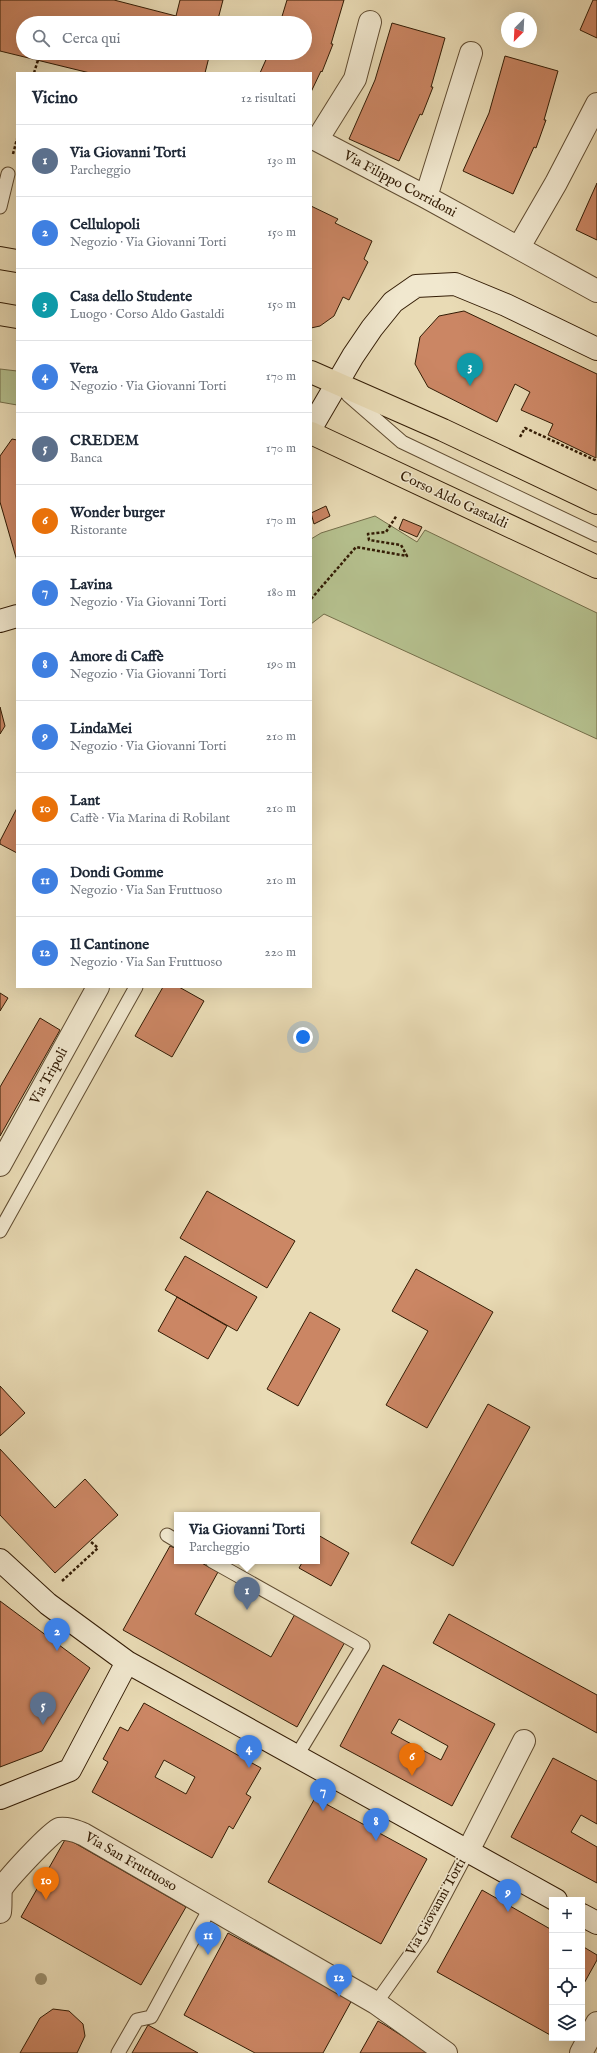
<!DOCTYPE html>
<html lang="it">
<meta charset="utf-8">
<style>
:root{--surface:#fff;--page:#f6f6f7;--text:#1f2937;--muted:#747a83;--line:#e0e1e3;--accent:#db2777}
body{margin:0;font-family:"IM FELL English",serif;background:var(--page);color:var(--text)}
.controls{position:absolute;right:12px;bottom:12px;display:grid;overflow:hidden;border-radius:0px;box-shadow:0 4px 16px #0002}
.controls button{width:36px;height:36px;display:grid;place-items:center;padding:0;border:0;border-bottom:1px solid var(--line);background:var(--surface);color:var(--text);font:20px sans-serif}
.compass{position:absolute;left:501px;top:12px;width:36px;height:36px;border-radius:50%;background:var(--surface);box-shadow:0 4px 16px #0002;rotate:204deg}
.you{position:absolute;left:303px;top:1037px;width:14px;height:14px;margin:-10px;border:3px solid #fff;border-radius:50%;background:#1a73e8;box-shadow:0 0 0 6px #1a73e833}
.badge{display:grid;place-items:center;width:26px;height:26px;border-radius:50%;background:var(--accent);color:#fff;font-size:13px;font-weight:700}
.pin{position:absolute;translate:-50% -33px;filter:drop-shadow(0 1px 2px #0008)}
.pin::after{content:'';position:absolute;top:21px;width:14px;height:12px;background:inherit;clip-path:polygon(0 0,100% 0,50% 100%)}
.popup{position:absolute;left:174px;top:1512px;width:146px;height:52px;box-sizing:border-box;display:grid;place-content:center;border-radius:0px;background:var(--surface);filter:drop-shadow(0 1px 3px #0005);font-size:13px;white-space:nowrap;color:var(--muted)}
.popup b{font-size:15px;color:var(--text)}
.popup::after{content:'';position:absolute;left:50%;top:100%;margin-left:-8px;border:8px solid transparent;border-top-color:var(--surface)}
.list{margin:0;padding:0;list-style:none}
h2{display:flex;justify-content:space-between;align-items:center;height:52px;margin:0;padding:0 16px;font-size:17px}
h2 small{font-size:13px;font-weight:400;color:var(--muted)}
.list li{display:grid;grid-template-columns:26px 1fr auto;gap:12px;align-items:center;box-sizing:border-box;height:72px;padding:0 16px;border-top:1px solid var(--line)}
.list b{display:block;font-size:15px;white-space:nowrap}
.list p{margin:0;font-size:13px;white-space:nowrap;color:var(--muted)}
.list em{font-size:13px;font-style:normal;color:var(--muted)}
.icon{flex:none;width:22px;height:22px;fill:none;stroke:currentColor;stroke-width:2;stroke-linecap:round;stroke-linejoin:round}
.map{position:relative;flex:none;width:597px;height:2053px;overflow:hidden}
.search{position:absolute;background:var(--surface);box-shadow:0 4px 16px #0002;left:16px;top:16px;width:296px;height:44px;display:flex;align-items:center;gap:10px;box-sizing:border-box;padding:0 14px;border-radius:22px;color:var(--muted);font-size:15px}
.panel{position:absolute;background:var(--surface);box-shadow:0 4px 16px #0002;left:16px;top:72px;width:296px;height:916px;border-radius:0px}
.map>svg:first-child{display:block}
.green{fill:#b5c08e;stroke:#746e4a}
.building{fill:#cb8664;stroke:#331c05;fill-rule:evenodd}
.lines{fill:none;stroke-linecap:round;stroke-linejoin:round}
.lane-casing{stroke:#604c31;stroke-width:15}
.street-casing{stroke:#604c31;stroke-width:24}
.secondary-casing{stroke:#331c05;stroke-width:24}
.primary-casing{stroke:#331c05;stroke-width:24}
.path{stroke:#331c05;stroke-width:2.5;stroke-dasharray:3 2;stroke-linecap:butt}
.lane{stroke:#f1e8cf;stroke-width:13}
.street{stroke:#f1e8cf;stroke-width:22}
.secondary{stroke:#f1e8cf;stroke-width:22}
.primary{stroke:#e9dbb5;stroke-width:22}
.tree{fill:#9a8d6b}
.labels{text-anchor:middle;dominant-baseline:central;stroke-width:3;stroke-linejoin:round;paint-order:stroke}
.street-label{font-size:14px;fill:#331c05;stroke:#f1e8cf}
</style>
<div class="map">
<svg width="597" height="2053" viewBox="0 0 597 2053">
<rect width="100%" height="100%" fill="#e9dbb5"/>
<filter id="stains"><feTurbulence type="fractalNoise" baseFrequency=".005" numOctaves="4"/><feColorMatrix values="0 0 0 0 .2 0 0 0 0 .09 0 0 0 0 .02 0 0 0 .5 -.17"/></filter>
<radialGradient id="worn" r=".72"><stop offset=".6" stop-color="#630" stop-opacity="0"/><stop offset="1" stop-color="#630" stop-opacity=".3"/></radialGradient>
<path class="green" d="M0 369 17 371V405L0 402Z
M375 516 417 542 425 530 597 613V739L324 614 311 624V539L321 533Z"/>
<path class="building" d="M0 0H114L176 16 180 0H223L217 23H23V53H210L205 73H90L0 51Z
M287 0H344L331 44H333L322 72 321 71 311 92V73H260L269 53H305V23H280Z
M593 0H597V38L580 30Z
M392 23 445 38 431 87H433L422 115 420 114 399 161 349 139 375 80Z
M505 56 558 71 544 120H546L536 148 534 147 513 194 463 171 489 113Z
M597 183V240L576 230Z
M311 206 338 219 335 223 372 241 364 259 368 262 349 300 343 297 334 316 320 326 311 328Z
M464 311 597 374 596 458 548 435 553 424 521 410 530 392 515 384 497 422 428 387 415 364 420 337 439 316Z
M12 439 17 440V561L0 502V456Z
M326 506 330 516 314 524 311 513Z
M403 519 422 527 417 537 399 529Z
M0 707 5 726 0 734Z
M17 808V853L0 844V841Z
M163 987H179L204 1001 172 1057 135 1036Z
M0 993 8 998 0 1011Z
M40 1018 60 1030 0 1136V1087Z
M207 1191 295 1241 267 1288 180 1238Z
M185 1256 257 1297 237 1331 165 1290Z
M416 1269 493 1312 427 1428 386 1405 428 1331 392 1311Z
M177 1297 227 1326 208 1359 158 1331Z
M310 1312 340 1329 298 1406 267 1389Z
M0 1386 25 1413 0 1436Z
M488 1404 530 1427 453 1566 411 1543Z
M0 1449 55 1508 85 1479 118 1515 55 1573 0 1515Z
M318 1535 349 1553 331 1586 299 1568 303 1561H317Z
M170 1546 177 1549V1561H198L218 1572 195 1614 271 1657 295 1614 345 1642 297 1727 123 1630Z
M0 1601 90 1668 42 1751 0 1767Z
M449 1614 597 1695V1733L433 1643Z
M383 1665 495 1724 452 1806 340 1746ZM399 1719 448 1746 441 1760 391 1733Z
M144 1703 261 1768 246 1794 251 1797 233 1829 229 1826 212 1858 92 1792 108 1762 103 1759 120 1727 128 1731ZM164 1760 195 1777 186 1794 155 1777Z
M553 1758 597 1781V1824L581 1815 571 1832 597 1847V1883L511 1837Z
M315 1798 427 1859 381 1944 268 1882Z
M66 1838 186 1907 141 1985 21 1917Z
M482 1890 552 1930V2036L437 1972Z
M228 1933 352 2000 323 2053H255L184 2015Z
M582 1946 597 1955V1960L582 1987Z
M53 2009 69 2011 83 2024 85 2036 77 2053H20L40 2018Z
M378 2021 385 2025 429 2053H360Z
M148 2025 198 2053H132Z"/>
<g class="lines">
<g class="lane-casing">
<path id="lane" d="M0 207 8 174
M348 395 402 442 597 535
M0 1231 136 987
M167 1535 177 1541
M212 1561 363 1646 296 1757
M376 2003 422 1938 468 1851
M118 2053 137 2020 151 2017 210 1908"/>
</g>
<g class="street-casing">
<path id="street" d="M370 22 355 79 317 140 426 197 597 291
M426 197 471 53
M519 247 556 183 597 104
M0 1165 98 987
M468 1851 524 1741
M0 1912C1 1905 0 1896 1 1890 4 1882 52 1831 59 1829 68 1828 75 1831 83 1834L376 2003 446 2053
M581 2053 597 2023"/>
</g>
<g class="secondary-casing">
<path id="secondary" d="M311 428 353 356 372 328 393 302 416 286 455 284 506 305 597 349
M0 621 17 616
M0 1560 48 1604 127 1662 556 1900
M0 1798 70 1770 127 1662
M582 1915 597 1923"/>
</g>
<g class="primary-casing">
<path id="primary" d="M0 258 17 261
M0 314 17 317
M311 372 443 430 597 503
M311 433 597 567"/>
</g>
<path class="path" d="M34 73 38 60
M13 154 17 139
M520 437 525 428 597 461
M311 599 356 547 407 556 401 545 369 540 368 534 386 532 397 515
M62 1581 98 1548 90 1541"/>
<use href="#lane" class="lane"/>
<use href="#street" class="street"/>
<use href="#secondary" class="secondary"/>
<use href="#primary" class="primary"/>
</g>
<circle class="tree" cx="41" cy="1979" r="6"/>
<g class="labels">
<g class="street-label">
<text transform="translate(400 184) rotate(28)">Via Filippo Corridoni</text>
<text transform="translate(454 500) rotate(25)">Corso Aldo Gastaldi</text>
<text transform="translate(49 1076) rotate(-61)">Via Tripoli</text>
<text transform="translate(131 1862) rotate(30)">Via San Fruttuoso</text>
<text transform="translate(436 1907) rotate(-61)">Via Giovanni Torti</text>
</g>
</g>
<rect width="100%" height="100%" filter="url(#stains)"/>
<rect width="100%" height="100%" fill="url(#worn)"/>
</svg>
<div class="controls">
<button>+</button>
<button>−</button>
<button><svg class="icon" aria-label="locate" viewBox="0 0 24 24"><circle cx="12" cy="12" r="6"/><path d="M12 2v4M12 18v4M2 12h4M18 12h4"/></svg></button>
<button><svg class="icon" aria-label="layers" viewBox="0 0 24 24"><path d="M12 4l9 5-9 5-9-5zM3 14l9 5 9-5"/></svg></button>
</div>
<svg class="compass" viewBox="-18 -18 36 36"><path d="M0-13l5 13h-10z" fill="#e53935"/><path d="M0 13l5-13h-10z" fill="#747a83"/></svg>
<div class="you"></div>
<div class="pin badge" style="left:247px;top:1610px;background:#5c6f8a">1</div>
<div class="popup"><b>Via Giovanni Torti</b>Parcheggio</div>
<div class="pin badge" style="left:57px;top:1651px;background:#3f7fe0">2</div>
<div class="pin badge" style="left:470px;top:386px;background:#0f9aa8">3</div>
<div class="pin badge" style="left:249px;top:1768px;background:#3f7fe0">4</div>
<div class="pin badge" style="left:43px;top:1725px;background:#5c6f8a">5</div>
<div class="pin badge" style="left:412px;top:1776px;background:#e8710a">6</div>
<div class="pin badge" style="left:323px;top:1811px;background:#3f7fe0">7</div>
<div class="pin badge" style="left:376px;top:1841px;background:#3f7fe0">8</div>
<div class="pin badge" style="left:508px;top:1912px;background:#3f7fe0">9</div>
<div class="pin badge" style="left:46px;top:1900px;background:#e8710a">10</div>
<div class="pin badge" style="left:208px;top:1955px;background:#3f7fe0">11</div>
<div class="pin badge" style="left:339px;top:1997px;background:#3f7fe0">12</div>
<div class="search"><svg class="icon" aria-label="search" viewBox="0 0 24 24"><circle cx="10" cy="10" r="6"/><path d="M15 15l6 6"/></svg>Cerca qui</div>
<section class="panel">
<h2>Vicino<small>12 risultati</small></h2>
<ul class="list">
<li><span class="badge" style="background:#5c6f8a">1</span><div><b>Via Giovanni Torti</b><p>Parcheggio</p></div><em>130 m</em></li>
<li><span class="badge" style="background:#3f7fe0">2</span><div><b>Cellulopoli</b><p>Negozio · Via Giovanni Torti</p></div><em>150 m</em></li>
<li><span class="badge" style="background:#0f9aa8">3</span><div><b>Casa dello Studente</b><p>Luogo · Corso Aldo Gastaldi</p></div><em>150 m</em></li>
<li><span class="badge" style="background:#3f7fe0">4</span><div><b>Vera</b><p>Negozio · Via Giovanni Torti</p></div><em>170 m</em></li>
<li><span class="badge" style="background:#5c6f8a">5</span><div><b>CREDEM</b><p>Banca</p></div><em>170 m</em></li>
<li><span class="badge" style="background:#e8710a">6</span><div><b>Wonder burger</b><p>Ristorante</p></div><em>170 m</em></li>
<li><span class="badge" style="background:#3f7fe0">7</span><div><b>Lavina</b><p>Negozio · Via Giovanni Torti</p></div><em>180 m</em></li>
<li><span class="badge" style="background:#3f7fe0">8</span><div><b>Amore di Caffè</b><p>Negozio · Via Giovanni Torti</p></div><em>190 m</em></li>
<li><span class="badge" style="background:#3f7fe0">9</span><div><b>LindaMei</b><p>Negozio · Via Giovanni Torti</p></div><em>210 m</em></li>
<li><span class="badge" style="background:#e8710a">10</span><div><b>Lant</b><p>Caffè · Via Marina di Robilant</p></div><em>210 m</em></li>
<li><span class="badge" style="background:#3f7fe0">11</span><div><b>Dondi Gomme</b><p>Negozio · Via San Fruttuoso</p></div><em>210 m</em></li>
<li><span class="badge" style="background:#3f7fe0">12</span><div><b>Il Cantinone</b><p>Negozio · Via San Fruttuoso</p></div><em>220 m</em></li>
</ul>
</section>
</div>
